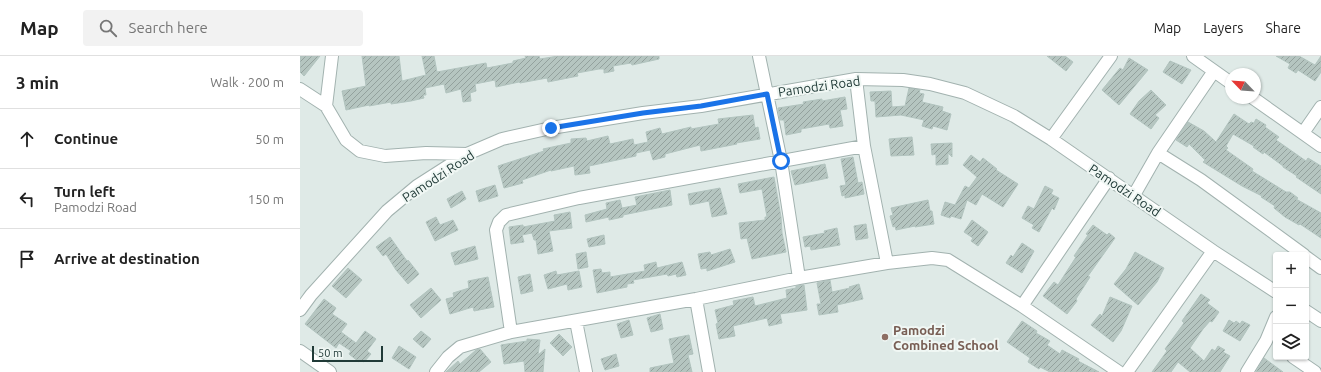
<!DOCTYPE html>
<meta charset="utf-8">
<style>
:root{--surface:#fff;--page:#f2f2f2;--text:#222;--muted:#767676;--line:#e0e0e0}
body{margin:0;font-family:Ubuntu,sans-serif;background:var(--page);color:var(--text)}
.controls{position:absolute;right:12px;bottom:12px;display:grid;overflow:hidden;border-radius:4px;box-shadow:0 1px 3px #0004}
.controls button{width:36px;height:36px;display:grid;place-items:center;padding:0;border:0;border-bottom:1px solid var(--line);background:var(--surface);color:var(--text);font:20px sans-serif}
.compass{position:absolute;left:925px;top:12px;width:36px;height:36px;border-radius:50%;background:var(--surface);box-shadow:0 1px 3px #0004;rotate:295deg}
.scale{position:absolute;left:12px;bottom:10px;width:71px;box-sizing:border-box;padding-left:4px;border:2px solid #203a37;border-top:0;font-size:11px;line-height:14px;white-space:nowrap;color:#203a37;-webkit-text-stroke:3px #f0f7f4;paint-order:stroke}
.stop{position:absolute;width:12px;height:12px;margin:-9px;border:3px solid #1a73e8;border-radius:50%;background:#fff}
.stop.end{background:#1a73e8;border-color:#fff;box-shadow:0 1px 4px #0008}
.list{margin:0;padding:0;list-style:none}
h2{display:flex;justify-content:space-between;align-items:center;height:52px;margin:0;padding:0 16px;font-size:17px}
h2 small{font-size:13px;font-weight:400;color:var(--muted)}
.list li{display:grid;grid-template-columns:26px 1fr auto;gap:12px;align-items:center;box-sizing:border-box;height:60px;padding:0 16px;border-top:1px solid var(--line)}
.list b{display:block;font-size:15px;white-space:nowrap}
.list p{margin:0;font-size:13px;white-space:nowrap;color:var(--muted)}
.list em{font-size:13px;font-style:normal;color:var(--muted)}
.icon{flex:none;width:22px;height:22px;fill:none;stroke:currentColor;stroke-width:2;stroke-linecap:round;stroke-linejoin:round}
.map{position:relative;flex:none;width:1021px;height:316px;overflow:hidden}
header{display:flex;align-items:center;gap:24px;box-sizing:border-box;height:56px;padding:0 20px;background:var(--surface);border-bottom:1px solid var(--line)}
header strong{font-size:19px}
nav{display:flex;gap:22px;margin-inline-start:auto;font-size:14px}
.search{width:280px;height:36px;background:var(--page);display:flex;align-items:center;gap:10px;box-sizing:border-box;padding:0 14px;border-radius:4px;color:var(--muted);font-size:15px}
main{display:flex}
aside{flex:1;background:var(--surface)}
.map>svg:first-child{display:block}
.building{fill:url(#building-hatch);stroke:#b2c4bf}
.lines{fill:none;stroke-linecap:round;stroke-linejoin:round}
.minor-casing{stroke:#a2b2af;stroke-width:14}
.minor{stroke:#fff;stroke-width:12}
.route{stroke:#1a73e8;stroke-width:5}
.education-dot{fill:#8d6e63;stroke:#f0f7f4;stroke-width:1.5}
.labels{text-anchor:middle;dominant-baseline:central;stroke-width:4;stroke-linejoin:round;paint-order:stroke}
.street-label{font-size:13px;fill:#203a37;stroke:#f0f7f4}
.education-label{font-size:13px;font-weight:bold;fill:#785e54;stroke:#f0f7f4;text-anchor:start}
</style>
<header>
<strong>Map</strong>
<div class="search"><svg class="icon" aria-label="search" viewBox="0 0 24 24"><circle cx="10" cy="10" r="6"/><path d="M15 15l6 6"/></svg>Search here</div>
<nav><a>Map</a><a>Layers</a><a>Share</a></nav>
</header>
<main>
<aside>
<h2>3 min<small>Walk · 200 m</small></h2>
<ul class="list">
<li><svg class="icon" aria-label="ahead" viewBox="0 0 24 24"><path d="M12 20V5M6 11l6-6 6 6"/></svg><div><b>Continue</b></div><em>50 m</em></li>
<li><svg class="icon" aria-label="left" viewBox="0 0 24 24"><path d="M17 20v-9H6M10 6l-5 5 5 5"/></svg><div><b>Turn left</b><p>Pamodzi Road</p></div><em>150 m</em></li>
<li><svg class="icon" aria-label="arrive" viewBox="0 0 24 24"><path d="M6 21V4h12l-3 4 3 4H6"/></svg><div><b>Arrive at destination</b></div></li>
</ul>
</aside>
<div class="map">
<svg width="1021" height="316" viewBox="0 0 1021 316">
<defs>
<pattern id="building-hatch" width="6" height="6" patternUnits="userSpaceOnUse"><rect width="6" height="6" fill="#b5c5c0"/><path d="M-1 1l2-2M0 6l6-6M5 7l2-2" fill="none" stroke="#93a19d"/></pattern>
</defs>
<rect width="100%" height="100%" fill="#dfeae7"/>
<path class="building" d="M0 0H20L4 20 0 16Z
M62 0H99L102 25 126 19 122 0H134L137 16 186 7 187 12 213 7V5L226 2 225 0H239L240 3 258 0H359V3L332 9 331 7 313 10 314 15 304 17V13H299L277 17 278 20 248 26 247 22 220 27 219 26 196 31 195 24 175 28 176 35 170 37 171 45 163 46 161 33 146 37 144 28 125 32 126 39H123L124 42 111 45 91 48V46L69 50V49L46 54 42 35 66 30Z
M747 0H765L773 6 766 15Z
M976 0H999L1015 9 1021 0V16L1015 25 998 14 996 17 988 12 990 8Z
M829 2 848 14 819 49 802 34 820 12 823 14Z
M870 5 891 14 882 28 863 16Z
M609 32 620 34 619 37 624 38 622 46 643 51 642 55 651 58 647 74 633 70 632 73 622 70 624 64 601 59 576 61 575 45H571L570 36 591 35 592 51 605 50Z
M851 34 866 49 855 59 859 62 851 73 830 58 839 45Z
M545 41 547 53 540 54 543 70 530 72 529 68 501 73V76L486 79 484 64H480L478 52 504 48 503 46 522 43V45Z
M934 58 949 68 951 66 954 67 956 63 966 69 965 71 979 81 976 84 1006 105 1008 102 1021 110V138L996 121 997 120 983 111V110L964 96 963 98 953 91 954 90 933 78 926 90 928 92 926 94 953 113 952 115 986 136H990L998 142 996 143 1021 157V182L1000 168 999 169 985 161 974 152 975 150 961 141 962 140 942 130 903 106 905 104 889 88 887 91 876 84 888 66 904 75 916 86Z
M453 59 455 72 458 71 460 83 436 87 437 88 401 95 400 89 365 98V101L353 104 350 94 336 97V100L289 110 290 117 275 119 274 110 251 115V114L222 124 223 127 204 132 198 110 244 95 243 93 271 87V83L286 82 287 85 308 80 310 88 333 83 334 89 348 86 346 76 360 72 362 78 391 71V73L419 68 418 63Z
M612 81 614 99 591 100 589 83Z
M652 87V101L648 97V108L636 109V98L632 99 631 88Z
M671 99 680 106 683 102 697 113 696 114 718 128 703 151 682 138 676 149 667 144 661 163 651 160 650 162 641 159 645 146 655 149 665 130 669 132 677 121 663 109Z
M553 101 558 127 562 126 564 138 545 142V139L542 140 540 130 546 129 541 103Z
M525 108 528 122 495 129 491 115Z
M474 121 481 161 482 177 486 196 452 203 447 182 441 183 439 167 465 164V161H467L462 133 440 137 438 128Z
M195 129 198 140 179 146 176 135Z
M745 130 753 134 751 138 759 142 754 154 752 152 739 176 732 172 734 169 722 162 728 150 734 153Z
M420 132 427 158 412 161 409 145 390 149 388 138Z
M370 134 372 149 323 159V161L309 164V161L286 166 285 159 307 153 306 147 320 144 322 152 337 149 335 141Z
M162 135 166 143 151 152 147 143Z
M628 144 630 155H632L634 168 615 171V170L596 174 595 170 593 171 590 160 593 159 591 152Z
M270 156 272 172 249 175 253 195 238 198 236 184H234L232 177 222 179 224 186 211 188 209 171 223 169V171L255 165 254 159Z
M136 161 140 169 153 164 158 174 135 185 126 166Z
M672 164 688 176 678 190 671 185 673 182 664 176Z
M566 168 568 182 556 184 554 170Z
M793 169 807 179 809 177 815 182 788 220 790 221 776 243 777 245 767 258 743 240 754 226 758 229 776 201 774 200 788 179 786 178Z
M537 172 540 189 511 194 510 190 505 191 503 181 525 177 524 175Z
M304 179 305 188 289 191 287 183Z
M90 181 107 205 108 204 119 218 108 228 96 214 86 198 83 200 76 191Z
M722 187 734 195 722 217 706 207 711 199 713 201Z
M175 190 178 203 155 209 151 197Z
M430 193 435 206 407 215V212L401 213 398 198 410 196 411 199Z
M286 196 288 211 278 213 276 198Z
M835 196 864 212 857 226 838 249 814 228 826 213Z
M356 206 357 212 382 206 386 219 377 221 376 218 368 220 367 218 333 224 334 227 327 228V231L297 237 293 214 301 213 302 217 310 216V221L345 215 344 209Z
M48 212 62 224 46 242 32 230Z
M256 215 257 219 279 215 282 231 268 234 267 228 248 233 244 219Z
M230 218 233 235 221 238 218 221Z
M188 221 194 251 174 255 173 251 150 258 146 243 154 241 153 237 169 232 168 225Z
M530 224 532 236 550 232 549 231 559 228 563 243 537 249 538 256 519 259 517 248H521L517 227Z
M504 229 507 254 480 258 482 267 469 270 467 262 433 270 435 280 419 283 416 268 418 267 415 254 434 249 433 245 453 241 455 250 487 242 486 234 496 232V230Z
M131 232 141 244 121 262 110 249Z
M901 238 910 244 907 247 919 256 912 266 910 265 903 273 890 292 904 305 912 293 915 295 918 290 925 294 923 296 930 300 920 316H890L878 306 871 316H852L867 295 865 293 884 267 882 265Z
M810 241 832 250 821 275 813 286 791 269 800 258 802 260Z
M24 243 36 252 32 258 47 268 41 276 56 287 65 275 76 283 67 295 71 298 64 306 61 304 59 306 49 298 51 295 39 287 36 292 5 268Z
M360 258 363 273 351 276 347 262Z
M329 264 333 279 321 282 317 268Z
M929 264 934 267 936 265 940 268 942 265 950 269 940 285 923 275Z
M722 265 737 275 736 277 750 285 747 289 760 298 762 294 779 303 778 305 799 316H750L740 311 739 313 728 306 730 302 707 286Z
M121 275 131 283 123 292 113 283Z
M259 278 272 291 263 300 250 287Z
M389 279 393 298 388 299 392 316H350V312L374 307 369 283Z
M227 283 240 284 238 299 245 293 243 316H225L224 305 204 308 201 289 227 285Z
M99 290 116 301 109 313 92 302Z
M180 293 191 306 179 316H146L158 305 160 308 176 294Z
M316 298 319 310 305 314 301 303Z
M964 302 983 316H956Z"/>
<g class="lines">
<g class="minor-casing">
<path id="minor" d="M32 0 26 50 46 84 60 95 85 100 126 97 167 98
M459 0 481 105 499 222
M893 0 931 27
M556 23 564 90 587 207
M0 33 26 50
M953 42 1021 90
M1003 77 1021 51
M751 83 811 0
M858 97 901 124 1004 199
M834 139 858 97 914 15
M1006 201 1021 212
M396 243 409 316
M722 250 809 122
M0 254 11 239 87 155 117 130 167 98 202 83 251 72 343 57 401 50 556 23 603 24 630 28 665 37 714 60 751 83 913 195 976 236
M1006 255 1021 265
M276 265 286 316
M211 276 196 174 199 166 206 159 279 142 564 90
M0 295 30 316
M993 301 1015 316
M136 316 148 301 160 291 211 276 396 243 499 222 587 207 632 202 648 204 722 250 819 316
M827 316 913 195
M947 316 966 285 976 261"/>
</g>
<use href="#minor" class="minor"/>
</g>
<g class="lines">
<path class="route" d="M251 72 343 57 401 50 467 38 481 105"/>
</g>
<circle class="education-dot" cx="585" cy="281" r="4"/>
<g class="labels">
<g class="street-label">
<text transform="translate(519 30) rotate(-8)">Pamodzi Road</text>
<text transform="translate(138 120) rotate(-33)">Pamodzi Road</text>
<text transform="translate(825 134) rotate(34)">Pamodzi Road</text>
</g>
<g class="education-label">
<text x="593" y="274">Pamodzi<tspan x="593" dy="15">Combined School</tspan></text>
</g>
</g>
</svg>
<div class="controls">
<button>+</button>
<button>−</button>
<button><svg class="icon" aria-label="layers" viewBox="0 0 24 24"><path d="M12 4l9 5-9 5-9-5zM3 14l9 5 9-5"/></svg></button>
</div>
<svg class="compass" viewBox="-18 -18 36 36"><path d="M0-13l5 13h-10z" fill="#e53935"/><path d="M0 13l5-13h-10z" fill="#767676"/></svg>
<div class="scale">50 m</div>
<div class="stop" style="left:481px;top:105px"></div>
<div class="stop end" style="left:251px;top:72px"></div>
</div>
</main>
